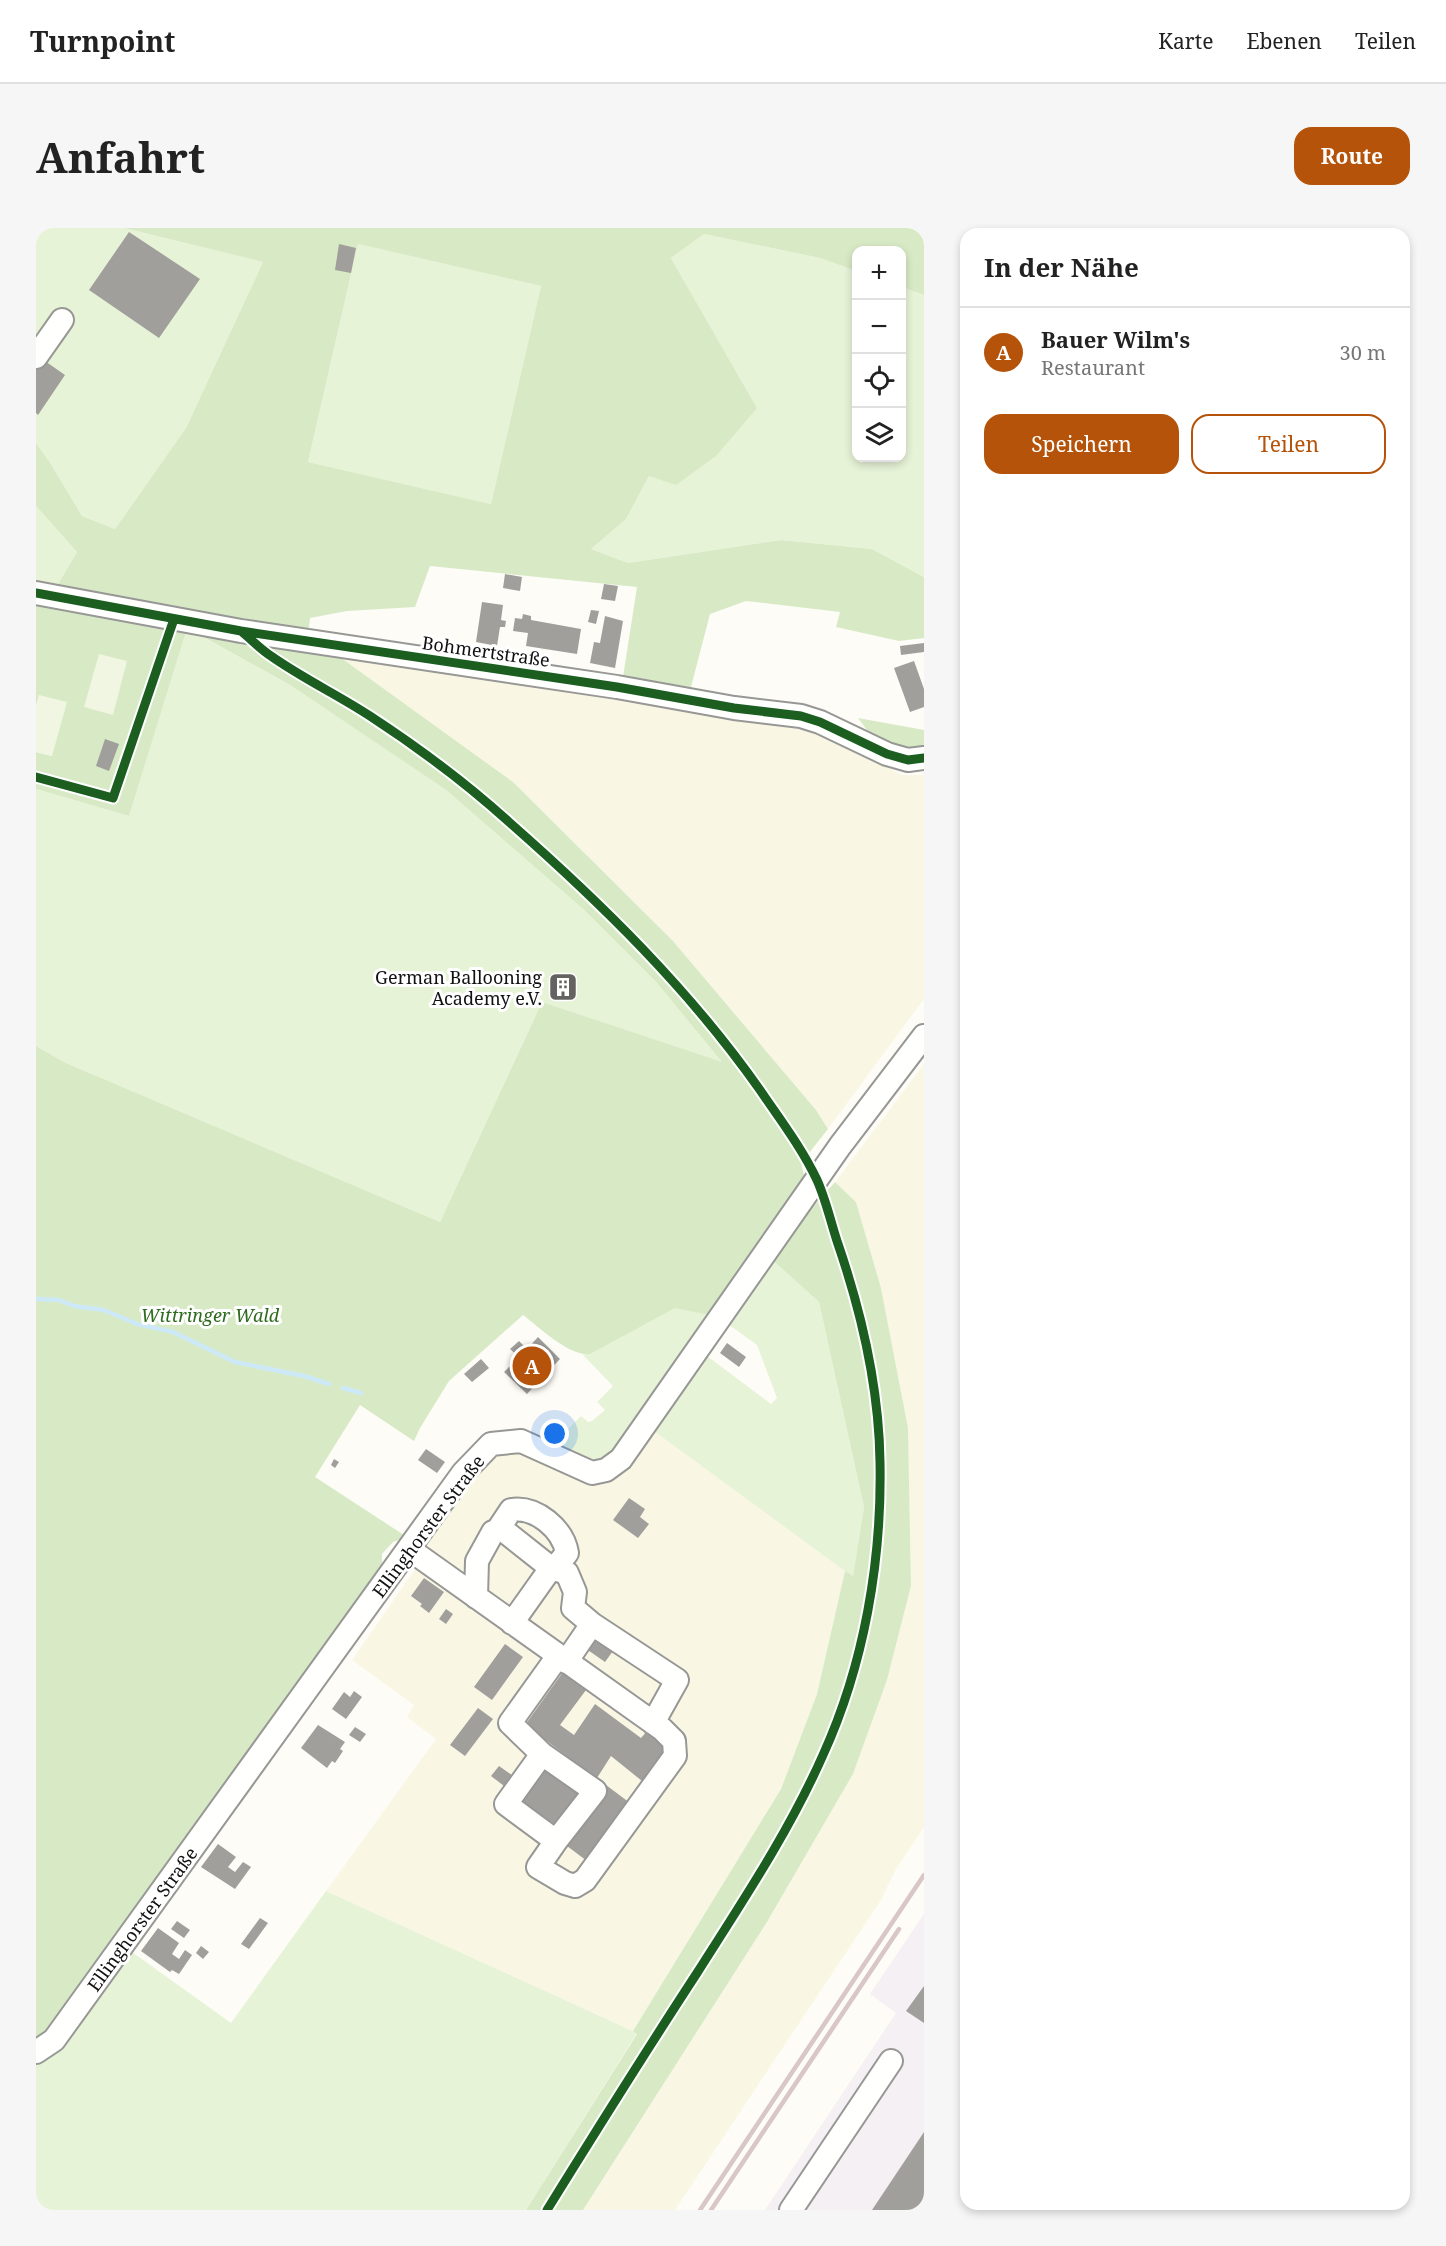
<!DOCTYPE html>
<html lang="de">
<meta charset="utf-8">
<style>
:root{--surface:#fff;--page:#f6f6f6;--text:#222;--muted:#767676;--line:#e0e0e0;--accent:#b45309}
body{margin:0;font-family:"Noto Serif",serif;background:var(--page);color:var(--text)}
.controls{position:absolute;right:18px;top:18px;display:grid;overflow:hidden;border-radius:12px;box-shadow:0 3px 9px #0003}
.controls button{width:54px;height:54px;display:grid;place-items:center;padding:0;border:0;border-bottom:2px solid var(--line);background:var(--surface);color:var(--text);font:30px sans-serif}
.you{position:absolute;left:519px;top:1206px;width:21px;height:21px;margin:-15px;border:4px solid #fff;border-radius:50%;background:#1a73e8;box-shadow:0 0 0 9px #1a73e833}
.badge{display:grid;place-items:center;width:39px;height:39px;border-radius:50%;background:var(--accent);color:#fff;font-size:20px;font-weight:700}
.pin{position:absolute;translate:-50% -50%;border:3px solid #fff;box-shadow:0 2px 6px #0006}
.list{margin:0;padding:0;list-style:none}
h2{display:flex;justify-content:space-between;align-items:center;height:78px;margin:0;padding:0 24px;font-size:26px}
h2 small{font-size:20px;font-weight:400;color:var(--muted)}
.list li{display:grid;grid-template-columns:39px 1fr auto;gap:18px;align-items:center;box-sizing:border-box;height:90px;padding:0 24px;border-top:2px solid var(--line)}
.list b{display:block;font-size:22px;white-space:nowrap}
.list p{margin:0;font-size:20px;white-space:nowrap;color:var(--muted)}
.list em{font-size:20px;font-style:normal;color:var(--muted)}
.actions{display:flex;gap:12px;padding:18px 24px}
.actions a{flex:1;padding:14px 0;border:2px solid var(--accent);border-radius:18px;text-align:center;font-size:21px;color:var(--accent)}
.actions .main{background:var(--accent);color:#fff}
.icon{flex:none;width:33px;height:33px;fill:none;stroke:currentColor;stroke-width:2;stroke-linecap:round;stroke-linejoin:round}
.map{position:relative;flex:none;width:888px;height:1982px;overflow:hidden;border-radius:18px}
header{display:flex;align-items:center;gap:36px;box-sizing:border-box;height:84px;padding:0 30px;background:var(--surface);border-bottom:2px solid var(--line)}
header strong{font-size:28px}
nav{display:flex;gap:33px;margin-inline-start:auto;font-size:21px}
.intro{display:flex;align-items:center;justify-content:space-between;box-sizing:border-box;height:144px;padding:0 36px}
h1{margin:0;font-size:42px}
.button{padding:15px 27px;border-radius:18px;background:var(--accent);color:#fff;font-size:21px;font-weight:700}
main{display:flex;gap:36px;padding:0 36px}
aside{flex:1;background:var(--surface);border-radius:18px;box-shadow:0 3px 9px #0003}
.map>svg:first-child{display:block}
.industrial{fill:#f5f0f3}
.farmland{fill:#f9f7e4}
.green{fill:#e7f3d7}
.forest{fill:#d8eac5;fill-rule:evenodd}
.pitch{fill:#f0f6e1}
.lines{fill:none;stroke-linecap:round;stroke-linejoin:round}
.stream{stroke:#cde8f7;stroke-width:4.5}
.building{fill:#a19f9c}
.minor-casing{stroke:#979795;stroke-width:26}
.minor{stroke:#fffffe;stroke-width:22}
.rail{stroke:#d9c6c7;stroke-width:4.5}
.cycleway-casing{stroke:#fff;stroke-width:13}
.cycleway{stroke:#1b5e20;stroke-width:9}
.labels{text-anchor:middle;dominant-baseline:central;stroke-width:6;stroke-linejoin:round;paint-order:stroke}
.street-label{font-size:18px;fill:#111;stroke:#fff}
.poi-label{font-size:18px;fill:#111;stroke:#fff;text-anchor:end}
.park-label{font-size:18px;font-style:italic;fill:#2f6b1f;stroke:#fff}
</style>
<header>
<strong>Turnpoint</strong>
<nav><a>Karte</a><a>Ebenen</a><a>Teilen</a></nav>
</header>
<div class="intro"><h1>Anfahrt</h1><a class="button">Route</a></div>
<main>
<div class="map">
<svg width="888" height="1982" viewBox="0 0 888 1982">
<rect width="100%" height="100%" fill="#fdfcf7"/>
<path class="industrial" d="M888 1686V1982H729L860 1785 834 1766Z"/>
<path class="farmland" d="M300 427 782 504 866 547H888V771L792 901 780 882 637 713 477 554Z
M888 836V1599L860 1641 845 1672 639 1982H547L731 1694 817 1546 851 1452 875 1358 872 1200 845 1060 820 974 799 954Z
M615 1201 809 1343 781 1466 745 1561 597 1803 290 1663 400 1511 371 1489 378 1477 316 1432 391 1324 390 1316 453 1228 491 1220 551 1253Z"/>
<path class="green" d="M0 0H88L227 34 150 200 79 301 46 288 13 233 0 215Z
M668 6 784 30 820 43V230H866V59L888 67V349L836 321 745 312 592 335 555 321 590 291 613 248 721 180 635 30Z
M322 16 505 58 455 276 272 234Z
M0 278 41 324 15 368 0 365Z
M150 400 254 457 410 562 547 681 620 754 687 835 506 774 404 994 30 835 0 818V561L93 588Z
M733 1029 783 1074 828 1279 817 1349 615 1201 667 1125 735 1176 741 1170 721 1117 689 1094Z
M639 1079 678 1088 591 1213 568 1234 547 1233 519 1214 545 1188 552 1194 556 1193 569 1182 561 1174 577 1158 547 1127 554 1125Z
M290 1663 601 1805 490 1982H0V1832L26 1816 58 1776 96 1724 195 1795Z"/>
<path class="forest" d="M88 0H888V67L866 59V22H820V43L784 30 668 6 635 30 721 180 680 228 640 257 613 248 590 291 555 321 592 335 745 312 836 321 888 349V410L863 413 800 399 804 384 710 373 674 386 655 459 587 449 601 359 394 338 379 379 311 383 274 390 273 400 367 416 301 427 477 554 637 713 780 882 792 901 765 935 769 951 678 1088 639 1080 554 1126C534 1129 503 1099 487 1087L413 1153 384 1200 378 1213 324 1177 279 1249 371 1309 357 1314 346 1326V1345L19 1797 0 1815V818L30 835 404 994 506 774 686 834 620 754 547 681 410 562 254 457 151 400 93 588 0 561V524L16 528 4 467 0 478V365L15 368 41 324 0 278V215L13 233 46 288 79 301 150 200 227 34ZM322 16 505 58 455 276 272 234Z
M822 490 888 502V526L871 528 836 509Z
M799 954 820 974 845 1060 872 1200 875 1358 851 1452 817 1546 731 1694 547 1982H490L601 1806 597 1803 745 1561 781 1466 809 1343 817 1348 828 1279 783 1074 733 1029Z"/>
<path class="pitch" d="M63 426 91 433 77 487 48 479Z
M3 467 31 474 16 528 0 524V478Z"/>
<g class="lines">
<path class="stream" d="M0 1071 23 1072 38 1078 68 1082 101 1096 137 1104 199 1134 268 1148 293 1156
M307 1160 325 1165"/>
</g>
<path class="building" d="M93 4 164 51 123 110 53 62Z
M303 16 320 20 315 45 299 42Z
M6 131 29 147 2 187 0 185V139Z
M469 346 486 349 484 363 467 360Z
M568 356 582 358 579 373 565 371Z
M446 374 467 377 465 392 470 393 469 399H464L461 418 440 414Z
M555 382 563 383 560 396 552 394Z
M487 386 495 388V392L545 401 541 426 490 418 492 405 477 403 479 390 486 391Z
M569 388 587 393 579 440 554 435 558 414 564 415Z
M888 415V424L865 427 864 418Z
M878 433 888 461V479L874 484 858 440Z
M69 511 83 516 73 543 60 538Z
M523 748 538 754 531 770 516 764Z
M502 1109 524 1131 508 1148 512 1152 507 1157 503 1153 491 1166 468 1144 483 1129 474 1121 483 1113 491 1121Z
M691 1115 710 1129 703 1139 684 1125Z
M445 1131 453 1140 436 1154 428 1146Z
M390 1221 409 1234 401 1245 382 1232Z
M298 1231 303 1234 299 1240 295 1237Z
M593 1270 609 1281 604 1289 613 1296 602 1310 577 1292Z
M388 1350 408 1364 393 1385 384 1378 386 1376 375 1368Z
M410 1381 417 1386 410 1396 403 1391Z
M558 1408 577 1423 569 1434 549 1420Z
M469 1416 487 1429 456 1472 438 1459Z
M529 1441 553 1458 524 1497 538 1507 559 1476 605 1510 611 1503 632 1519 606 1553 575 1528 561 1550 489 1497Z
M318 1463 326 1469 310 1491 296 1481 308 1464 314 1469Z
M442 1480 457 1491 429 1528 414 1517Z
M282 1497 309 1514 304 1521 307 1523 299 1535 296 1533 291 1540 265 1520Z
M319 1499 330 1506 324 1514 313 1507Z
M463 1538 480 1550 472 1561 455 1548Z
M510 1538 548 1567 524 1600 485 1572Z
M570 1557 594 1575 551 1633 527 1615Z
M182 1616 200 1629 192 1639 199 1644 207 1634 215 1639 199 1661 165 1639Z
M224 1690 232 1695 213 1721 205 1716Z
M141 1693 154 1702 148 1710 135 1701Z
M122 1700 143 1715 136 1726 143 1731 149 1722 156 1727 143 1746 136 1742 134 1744 105 1723Z
M165 1718 173 1724 167 1731 160 1725Z
M888 1758V1795L870 1783Z
M888 1904V1982H836Z"/>
<g class="lines">
<g class="minor-casing">
<path id="minor" d="M0 129 26 92
M0 365 205 403 581 459 698 480 765 488 784 494 851 526 872 532 888 530
M461 1303 475 1282C500 1278 527 1301 531 1325L518 1341
M373 1321 626 1501 638 1513 639 1528 549 1652 539 1658 529 1655 502 1639 520 1613 470 1576 506 1526 474 1495 522 1428
M440 1369 441 1333 457 1304 467 1302 515 1340
M476 1395 515 1340 531 1345 539 1364 537 1380 556 1396
M530 1434 556 1396 641 1452 617 1495
M506 1526 559 1563 520 1613
M0 1824 18 1812 427 1245 455 1216 485 1213 556 1245 570 1242 585 1231 804 918 888 808
M755 1982 855 1833"/>
</g>
<use href="#minor" class="minor"/>
<path class="rail" d="M664 1982 888 1647
M675 1982 863 1701"/>
<g class="cycleway-casing">
<path id="cycleway" d="M0 365 205 403 581 459 698 480 765 488 784 494 851 526 872 532 888 530
M205 403C215 411 224 421 235 428 266 450 302 467 334 488 383 520 430 555 473 594 565 675 653 761 724 862 743 890 766 920 781 952 790 972 795 995 802 1016 826 1086 843 1161 844 1234 846 1333 828 1437 787 1527 753 1604 706 1674 661 1745 610 1823 560 1903 511 1982
M0 549 77 570 138 391"/>
</g>
<use href="#cycleway" class="cycleway"/>
</g>
<defs>
<g id="building-square" transform="scale(1.5)"><rect x="-9" y="-9" width="18" height="18" rx="4" fill="#646362" stroke="#fff"/><path d="M-4-6H4V6H1V3H-1V6H-4ZM-2.5-4.3h1.7v1.8h-1.7ZM.8-4.3h1.7v1.8H.8ZM-2.5-1h1.7V.8h-1.7ZM.8-1h1.7V.8H.8Z" fill="#fff"/></g>
</defs>
<g fill-rule="evenodd">
<use href="#building-square" x="527" y="759"/>
</g>
<g class="labels">
<g class="street-label">
<text transform="translate(450 423) rotate(8)">Bohmertstraße</text>
<text transform="translate(392 1298) rotate(-53)">Ellinghorster Straße</text>
<text transform="translate(106 1691) rotate(-54)">Ellinghorster Straße</text>
</g>
<g class="poi-label">
<text x="506" y="749">German Ballooning<tspan x="506" dy="21">Academy e.V.</tspan></text>
</g>
<g class="park-label">
<text x="174" y="1087">Wittringer Wald</text>
</g>
</g>
</svg>
<div class="controls">
<button>+</button>
<button>−</button>
<button><svg class="icon" aria-label="locate" viewBox="0 0 24 24"><circle cx="12" cy="12" r="6"/><path d="M12 2v4M12 18v4M2 12h4M18 12h4"/></svg></button>
<button><svg class="icon" aria-label="layers" viewBox="0 0 24 24"><path d="M12 4l9 5-9 5-9-5zM3 14l9 5 9-5"/></svg></button>
</div>
<div class="you"></div>
<div class="pin badge" style="left:496px;top:1138px">A</div>
</div>
<aside>
<h2>In der Nähe<small></small></h2>
<ul class="list">
<li><span class="badge">A</span><div><b>Bauer Wilm's</b><p>Restaurant</p></div><em>30 m</em></li>
</ul>
<div class="actions"><a class="main">Speichern</a><a>Teilen</a></div>
</aside>
</main>
